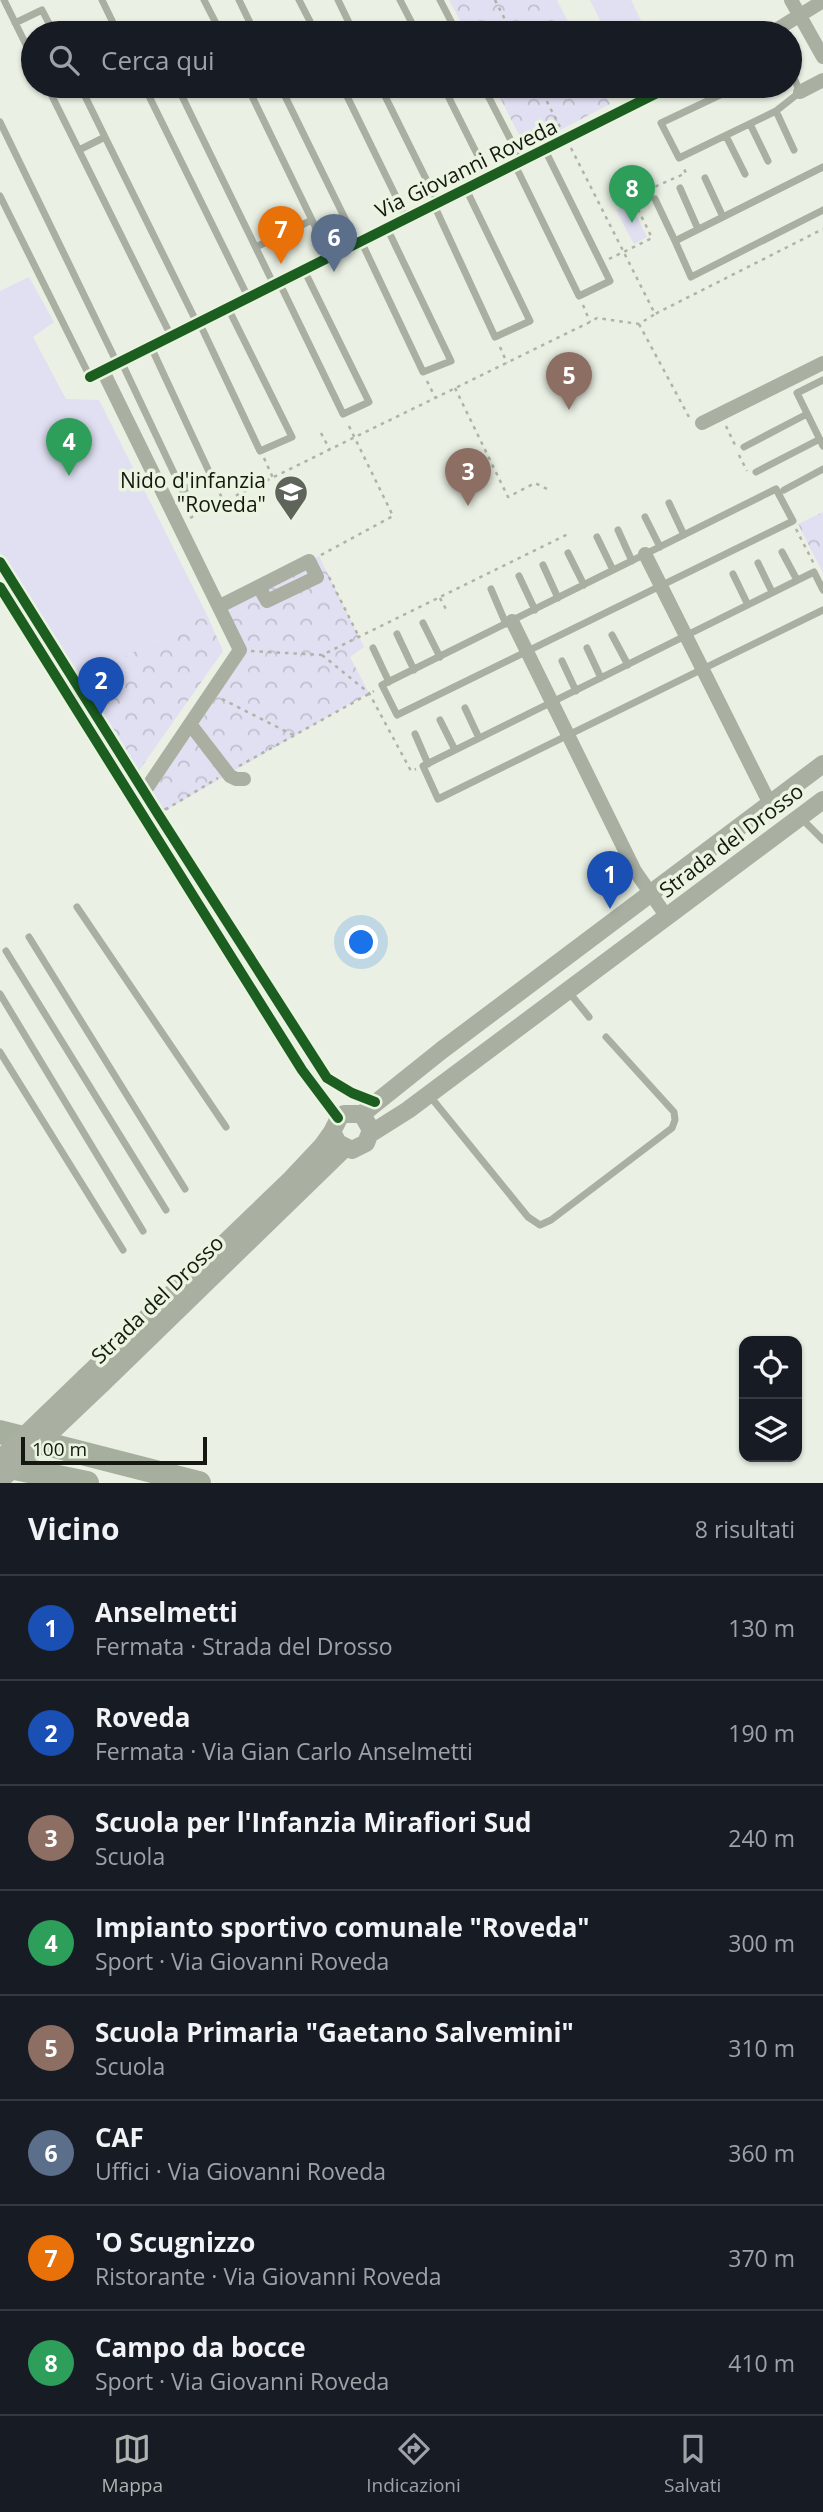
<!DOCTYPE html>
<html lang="it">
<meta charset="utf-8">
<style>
:root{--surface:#171b24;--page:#242831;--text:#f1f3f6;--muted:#9ea1a6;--line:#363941;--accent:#afb3b0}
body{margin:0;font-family:"Open Sans",sans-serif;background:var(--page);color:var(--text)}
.controls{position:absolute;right:21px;bottom:21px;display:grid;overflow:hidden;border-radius:14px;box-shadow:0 2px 5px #0004}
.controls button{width:63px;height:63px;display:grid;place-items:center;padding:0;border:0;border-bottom:2px solid var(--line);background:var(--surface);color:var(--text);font:35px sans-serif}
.scale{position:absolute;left:21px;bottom:18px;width:186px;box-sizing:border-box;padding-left:7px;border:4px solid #141811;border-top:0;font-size:19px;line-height:24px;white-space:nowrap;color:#141811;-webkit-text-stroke:5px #eaf4e0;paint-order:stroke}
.you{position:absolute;left:362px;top:943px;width:24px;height:24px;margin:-18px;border:5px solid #fff;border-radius:50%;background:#1a73e8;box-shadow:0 0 0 10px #1a73e833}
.badge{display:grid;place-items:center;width:46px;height:46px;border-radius:50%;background:var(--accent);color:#fff;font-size:23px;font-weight:700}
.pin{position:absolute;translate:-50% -58px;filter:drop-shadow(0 2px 4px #0008)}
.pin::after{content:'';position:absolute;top:37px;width:24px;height:21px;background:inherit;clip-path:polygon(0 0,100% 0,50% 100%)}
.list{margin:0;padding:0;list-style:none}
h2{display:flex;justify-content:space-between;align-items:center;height:91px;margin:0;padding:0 28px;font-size:30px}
h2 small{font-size:23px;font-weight:400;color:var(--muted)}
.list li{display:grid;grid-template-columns:46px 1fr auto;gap:21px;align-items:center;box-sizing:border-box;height:105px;padding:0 28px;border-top:2px solid var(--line)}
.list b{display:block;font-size:26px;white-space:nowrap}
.list p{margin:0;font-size:23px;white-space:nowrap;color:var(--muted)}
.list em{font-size:23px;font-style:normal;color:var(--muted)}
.icon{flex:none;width:38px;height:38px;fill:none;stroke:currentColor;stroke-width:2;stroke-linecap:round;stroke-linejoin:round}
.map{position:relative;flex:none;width:823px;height:1483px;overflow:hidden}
.search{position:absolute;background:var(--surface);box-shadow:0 2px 5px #0004;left:21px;right:21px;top:21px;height:77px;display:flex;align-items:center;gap:18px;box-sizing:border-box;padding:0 24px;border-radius:38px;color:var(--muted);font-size:26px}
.sheet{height:931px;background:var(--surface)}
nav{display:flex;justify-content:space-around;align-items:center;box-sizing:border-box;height:98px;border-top:2px solid var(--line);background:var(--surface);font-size:19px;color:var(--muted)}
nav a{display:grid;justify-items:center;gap:4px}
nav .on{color:var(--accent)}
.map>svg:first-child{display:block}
.grass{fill:#e1e0f2}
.park{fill:url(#park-crowns)}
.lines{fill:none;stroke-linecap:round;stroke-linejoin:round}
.path{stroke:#aeb4a8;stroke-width:2.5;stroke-dasharray:3.5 5;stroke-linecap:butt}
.service{stroke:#a9b0a2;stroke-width:7}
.minor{stroke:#a9b0a2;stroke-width:14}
.tertiary{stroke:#a9b0a2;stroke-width:18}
.motorway{stroke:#a6af9e;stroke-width:24}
.tertiary-bridge{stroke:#a9b0a2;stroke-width:18}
.cycleway-casing{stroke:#eaf4e0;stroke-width:15}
.cycleway{stroke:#1b5e20;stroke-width:10}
.labels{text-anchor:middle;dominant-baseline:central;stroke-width:7;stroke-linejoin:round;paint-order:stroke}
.street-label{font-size:21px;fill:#141811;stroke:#eaf4e0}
.poi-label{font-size:21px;fill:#141811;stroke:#eaf4e0;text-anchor:end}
</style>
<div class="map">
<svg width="823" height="1483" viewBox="0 0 823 1483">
<defs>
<pattern id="park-crowns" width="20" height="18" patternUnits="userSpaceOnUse" patternTransform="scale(1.75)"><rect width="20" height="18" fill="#e1e0f2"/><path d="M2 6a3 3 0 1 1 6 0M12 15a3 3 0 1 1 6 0" fill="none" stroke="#c0bfce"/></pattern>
</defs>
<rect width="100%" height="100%" fill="#eaf0e4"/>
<path class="grass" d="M590 0H631L645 29 636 33H606Z
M630 203 647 237 634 244 616 210Z
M29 277 54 322 33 337 66 399 99 400 207 615 80 679 0 552V291Z"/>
<path class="park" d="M449 0H557L574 33H467Z
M494 86H601L610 104 526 148Z
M823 512V573L798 524Z
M319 556 364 647 350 657 369 693 161 813 149 794 195 730 247 651 225 603Z
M207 615 223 651 138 772 80 679Z"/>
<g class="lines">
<path class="path" d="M495 0 512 33
M539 86 560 127
M571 148 655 314 823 229
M609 259 652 238 632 197 686 173 682 165
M583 305 590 322
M639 324 690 419
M500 347 507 363
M427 381 435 397
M455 388 508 497 535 483 549 490
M726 426 735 445
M321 433 330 450
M739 455 747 471
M264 458 273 478
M216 486 224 502
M190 518 590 322 597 318 639 324 655 314
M796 529 814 564
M321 555 393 516 347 422
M329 577 359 637
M440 598 447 611
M251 651 322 655 570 533
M322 655 369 693 411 771 416 769
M222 699 293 735
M239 766 374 691
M158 814 218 778"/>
<path class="service" d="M4 0 33 59
M102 0 118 33
M204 0 221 33
M239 0 255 33
M299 0 316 33
M338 0 354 33
M400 0 417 33
M440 0 457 33
M15 23 42 10 54 33
M47 86 171 336
M144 86 248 297
M177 86 274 285
M247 86 330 257
M280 86 357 243
M342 86 407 219
M380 86 438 203
M443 86 489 178
M483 86 522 162
M739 86 661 123 679 158 776 111 800 92 790 69
M776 111 794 150
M0 122 117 363
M750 124 768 161
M726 136 745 174
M105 137 197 323
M79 150 105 137 80 86
M515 165 579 296 610 281 545 150
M823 167 675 241 691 277 823 210
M705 178 723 217
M680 188 698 229
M0 196 90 377
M655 199 675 241
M434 205 495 337 530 321 466 189
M361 241 423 372 451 361 387 228
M256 247 312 220
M279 282 343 414 369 402 304 270
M199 322 260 451 292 437 228 308
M121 361 182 490 212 478 151 347
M823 380 797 393 823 446
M744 447 807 414
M756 472 820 439
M776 489 793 521 397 715 382 685Z
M784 490 823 469
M669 503 684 535
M645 517 660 547
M618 530 632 561
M597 537 613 570
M782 552 797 580
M568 553 584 585
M758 563 772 592
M543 565 558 598
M733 574 748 605
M519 576 535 610
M491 589 506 624
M823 590 814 572 423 766 438 799 823 610
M423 623 440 657
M397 634 414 670
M612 635 628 665
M373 648 389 682
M587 648 601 678
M562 661 576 691
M465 708 479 738
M440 720 455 750
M415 734 428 764
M801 818 823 840
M77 907 226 1127
M29 937 185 1189
M6 951 166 1210
M568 991 589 1017
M0 994 143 1231
M0 1052 123 1250
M429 1095 528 1217 540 1225 551 1220 672 1128 675 1120 674 1112 606 1037"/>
<path class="minor" d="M791 0 823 57
M771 33 823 1
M800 92 823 80
M103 371 240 650 136 804
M90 377 671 86
M702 423 823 363
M645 554 770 804
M0 587 302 1070 338 1118
M220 606 309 561 317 577 267 601 259 587
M512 621 635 871 667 917
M190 724 230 776 236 779H244"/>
<path class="tertiary" d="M362 1114 442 1050 823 764
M370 1134 408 1110 823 800
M85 1377 291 1179 322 1146 332 1132 339 1118 344 1114H362L371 1130 366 1143 352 1150 338 1143 332 1132
M102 1384 345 1148"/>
<path class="motorway" d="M0 1432 199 1483
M0 1465 87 1483"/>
<path class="tertiary-bridge" d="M0 1459 85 1377
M0 1481 102 1384"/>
<g class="cycleway-casing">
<path id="cycleway" d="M90 377 671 86
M0 562 158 814 327 1078 352 1093 375 1102
M0 587 302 1070 338 1118"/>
</g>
<use href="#cycleway" class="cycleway"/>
</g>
<defs>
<g id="school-pin" transform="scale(1.75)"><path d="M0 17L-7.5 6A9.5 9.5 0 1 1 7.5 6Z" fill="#5f645b" stroke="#eaf4e0"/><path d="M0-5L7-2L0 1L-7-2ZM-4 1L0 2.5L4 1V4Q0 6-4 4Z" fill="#fff"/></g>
</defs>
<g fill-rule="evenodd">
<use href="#school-pin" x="291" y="492"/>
</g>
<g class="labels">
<g class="street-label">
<text transform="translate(466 168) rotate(-26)">Via Giovanni Roveda</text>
<text transform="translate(731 840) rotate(-37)">Strada del Drosso</text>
<text transform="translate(157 1299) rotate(-44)">Strada del Drosso</text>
</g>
<g class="poi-label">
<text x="266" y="480">Nido d'infanzia<tspan x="266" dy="24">"Roveda"</tspan></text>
</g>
</g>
</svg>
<div class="controls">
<button><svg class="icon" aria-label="locate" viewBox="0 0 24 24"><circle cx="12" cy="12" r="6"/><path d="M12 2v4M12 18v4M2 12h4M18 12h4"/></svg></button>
<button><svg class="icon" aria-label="layers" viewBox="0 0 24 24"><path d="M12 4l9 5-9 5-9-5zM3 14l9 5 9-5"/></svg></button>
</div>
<div class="scale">100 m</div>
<div class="you"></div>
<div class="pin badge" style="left:610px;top:909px;background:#1a4fb4">1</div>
<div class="pin badge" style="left:101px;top:715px;background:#1a4fb4">2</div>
<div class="pin badge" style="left:468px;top:506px;background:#8d6e63">3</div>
<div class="pin badge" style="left:69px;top:476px;background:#2e9e5b">4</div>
<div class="pin badge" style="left:569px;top:410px;background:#8d6e63">5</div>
<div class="pin badge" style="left:334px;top:272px;background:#5c6f8a">6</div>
<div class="pin badge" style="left:281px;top:264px;background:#e8710a">7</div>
<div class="pin badge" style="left:632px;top:223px;background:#2e9e5b">8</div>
<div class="search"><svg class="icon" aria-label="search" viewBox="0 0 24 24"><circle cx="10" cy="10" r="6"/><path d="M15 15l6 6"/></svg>Cerca qui</div>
</div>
<section class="sheet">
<h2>Vicino<small>8 risultati</small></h2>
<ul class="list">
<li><span class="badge" style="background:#1a4fb4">1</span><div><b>Anselmetti</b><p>Fermata · Strada del Drosso</p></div><em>130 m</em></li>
<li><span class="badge" style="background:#1a4fb4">2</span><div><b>Roveda</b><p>Fermata · Via Gian Carlo Anselmetti</p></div><em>190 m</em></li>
<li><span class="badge" style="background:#8d6e63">3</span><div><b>Scuola per l'Infanzia Mirafiori Sud</b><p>Scuola</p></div><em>240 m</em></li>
<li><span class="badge" style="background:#2e9e5b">4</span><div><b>Impianto sportivo comunale &quot;Roveda&quot;</b><p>Sport · Via Giovanni Roveda</p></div><em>300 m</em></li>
<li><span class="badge" style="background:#8d6e63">5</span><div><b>Scuola Primaria &quot;Gaetano Salvemini&quot;</b><p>Scuola</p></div><em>310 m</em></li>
<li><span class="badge" style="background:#5c6f8a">6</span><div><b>CAF</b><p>Uffici · Via Giovanni Roveda</p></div><em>360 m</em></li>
<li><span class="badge" style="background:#e8710a">7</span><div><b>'O Scugnizzo</b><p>Ristorante · Via Giovanni Roveda</p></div><em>370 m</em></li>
<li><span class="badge" style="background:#2e9e5b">8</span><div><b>Campo da bocce</b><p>Sport · Via Giovanni Roveda</p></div><em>410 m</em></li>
</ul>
</section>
<nav>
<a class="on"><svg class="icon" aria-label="map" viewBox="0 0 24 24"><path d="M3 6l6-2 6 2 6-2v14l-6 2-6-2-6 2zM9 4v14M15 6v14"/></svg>Mappa</a>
<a><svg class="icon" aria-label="directions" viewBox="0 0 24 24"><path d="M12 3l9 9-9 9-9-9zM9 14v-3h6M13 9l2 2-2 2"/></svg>Indicazioni</a>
<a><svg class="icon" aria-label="saved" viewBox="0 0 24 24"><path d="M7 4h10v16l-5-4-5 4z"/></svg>Salvati</a>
</nav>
